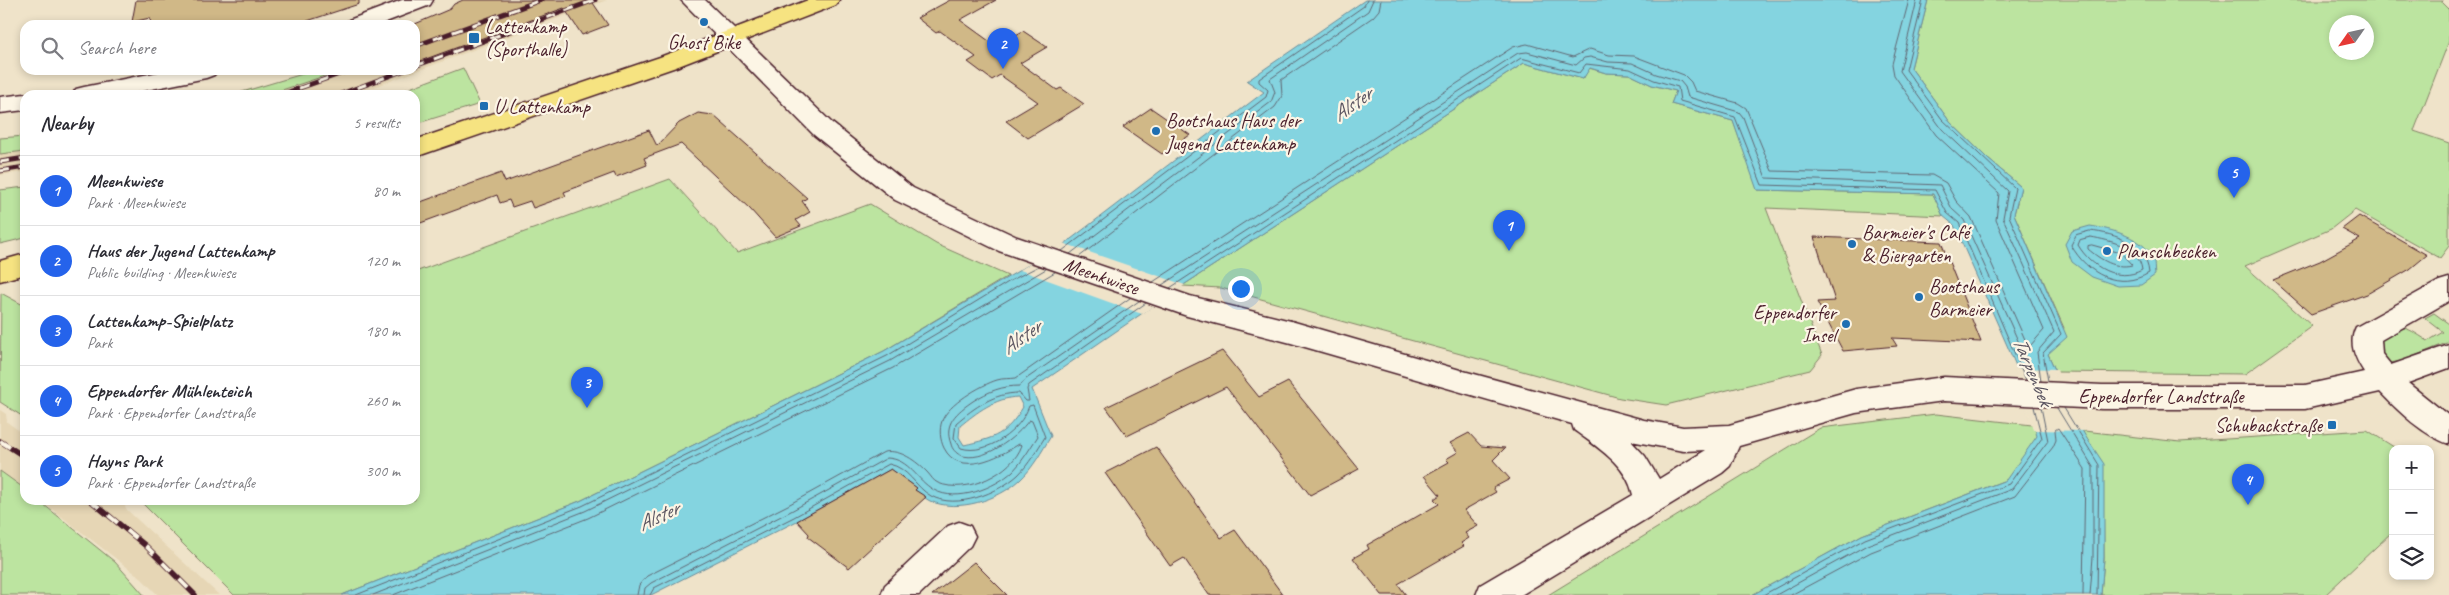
<!DOCTYPE html>
<meta charset="utf-8">
<style>
:root{--surface:#fff;--page:#f7f7f7;--text:#2b2b33;--muted:#7c7c81;--line:#e1e1e2;--accent:#2563eb}
body{margin:0;font-family:Caveat,sans-serif;background:var(--page);color:var(--text)}
.controls{position:absolute;right:15px;bottom:15px;display:grid;overflow:hidden;border-radius:10px;box-shadow:0 2px 8px #0003}
.controls button{width:45px;height:45px;display:grid;place-items:center;padding:0;border:0;border-bottom:1px solid var(--line);background:var(--surface);color:var(--text);font:25px sans-serif}
.compass{position:absolute;left:2329px;top:15px;width:45px;height:45px;border-radius:50%;background:var(--surface);box-shadow:0 2px 8px #0003;rotate:236deg}
.you{position:absolute;left:1240px;top:288px;width:18px;height:18px;margin:-12px;border:4px solid #fff;border-radius:50%;background:#1a73e8;box-shadow:0 0 0 8px #1a73e833}
.badge{display:grid;place-items:center;width:32px;height:32px;border-radius:50%;background:var(--accent);color:#fff;font-size:16px;font-weight:700}
.pin{position:absolute;translate:-50% -41px;filter:drop-shadow(0 1px 2px #0008)}
.pin::after{content:'';position:absolute;top:26px;width:18px;height:15px;background:inherit;clip-path:polygon(0 0,100% 0,50% 100%)}
.list{margin:0;padding:0;list-style:none}
h2{display:flex;justify-content:space-between;align-items:center;height:65px;margin:0;padding:0 20px;font-size:21px}
h2 small{font-size:16px;font-weight:400;color:var(--muted)}
.list li{display:grid;grid-template-columns:32px 1fr auto;gap:15px;align-items:center;box-sizing:border-box;height:70px;padding:0 20px;border-top:1px solid var(--line)}
.list b{display:block;font-size:19px;white-space:nowrap}
.list p{margin:0;font-size:16px;white-space:nowrap;color:var(--muted)}
.list em{font-size:16px;font-style:normal;color:var(--muted)}
.icon{flex:none;width:28px;height:28px;fill:none;stroke:currentColor;stroke-width:2;stroke-linecap:round;stroke-linejoin:round}
.map{position:relative;flex:none;width:2449px;height:595px;overflow:hidden}
.search{position:absolute;background:var(--surface);box-shadow:0 2px 8px #0003;left:20px;top:20px;width:400px;height:55px;display:flex;align-items:center;gap:12px;box-sizing:border-box;padding:0 18px;border-radius:15px;color:var(--muted);font-size:19px}
.panel{position:absolute;background:var(--surface);box-shadow:0 2px 8px #0003;left:20px;top:90px;width:400px;height:415px;border-radius:15px}
.map>svg:first-child{display:block}
.built{fill:#e6d6b5}
.green{fill:#bce4a0;stroke:#838266;fill-rule:evenodd}
.water{fill:#84d4e0;stroke:#6d8c98;fill-rule:evenodd}
.pier{fill:#efe3c9}
.lines{fill:none;stroke-linecap:round;stroke-linejoin:round}
.shore{stroke:#616773;stroke-width:1}
.building{fill:#d0b887;stroke:#4a1f2b}
.minor-casing{stroke:#4a1f2b;stroke-width:3}
.major-casing{stroke:#4a1f2b;stroke-width:3}
.minor{fill:#fcf5e5;fill-rule:evenodd}
.major{fill:#f6e381;fill-rule:evenodd}
.rail-far1-casing{stroke:#4a1f2b;stroke-width:5}
.rail-casing{stroke:#4a1f2b;stroke-width:5.5}
.rail-far1{stroke:#fcf5e5;stroke-width:3;stroke-dasharray:10;stroke-linecap:butt}
.rail{stroke:#fcf5e5;stroke-width:4;stroke-dasharray:12;stroke-linecap:butt}
.poi-dot{fill:#1f6fb2;stroke:#fcf5e5;stroke-width:2}
.labels{text-anchor:middle;dominant-baseline:central;stroke-width:4.5;stroke-linejoin:round;paint-order:stroke}
.poi-label{font-size:20px;fill:#4a1f2b;stroke:#fcf5e5;text-anchor:start}
.street-label{font-size:20px;fill:#4a1f2b;stroke:#fcf5e5}
.water-label{font-size:21px;font-style:italic;fill:#5b5561;stroke:#fcf5e5}
</style>
<div class="map">
<svg width="2449" height="595" viewBox="0 0 2449 595">
<rect width="100%" height="100%" fill="#efe3c9"/>
<filter id="ink" filterUnits="userSpaceOnUse"><feTurbulence type="fractalNoise" baseFrequency=".02" numOctaves="2"/><feDisplacementMap in="SourceGraphic" scale="10" xChannelSelector="R" yChannelSelector="G"/><feConvolveMatrix kernelMatrix="1 2 1 2 8 2 1 2 1" color-interpolation-filters="sRGB"/></filter>
<g filter="url(#ink)">
<path class="built" d="M532 0H607L353 95H267L342 70H415V43Z
M25 151V172L0 175V154Z
M0 410 6 414 7 422 25 435V488L0 471Z
M40 500H122L127 510 219 595H158L141 578Z"/>
<path class="green" d="M1928 0H2443L2442 3 2449 10V41L2414 131 2449 143V246L2440 258 2355 210 2331 229 2245 266 2312 326 2245 374 2056 372 2048 354 2064 328 2014 214 2021 187 1988 159 1950 122 1911 68ZM2336 22H2366V52H2336Z
M1524 63 1583 79 1589 68 1606 73 1629 74 1652 85 1676 91 1671 104 1733 121 1758 190 1933 194 1943 216 1766 208 1822 355 1810 370 1666 405 1620 398 1221 288 1182 286Z
M463 68 480 104 415 124V95H391Z
M316 70H342L267 95H232Z
M25 136V151L0 154V138Z
M670 179 737 253 870 204 936 244 1008 276 884 351 580 501 342 595H234L139 500H415V272Z
M25 187V238L0 244V190Z
M1 293 25 306V418L0 402Z
M2434 313 2449 324V342L2402 361 2390 363 2376 353V340C2404 324 2401 324 2428 341L2443 332 2425 318Z
M1936 414 2180 442 2367 430 2397 449H2393V531L2325 595H2101L2104 558 2103 479 2045 465 1862 535 1752 595H1548L1820 428Z
M0 471 25 489V500H38L115 562 144 595H0Z"/>
<path class="water" d="M1365 0H1928L1911 68 1950 122 1988 159 2021 187 2014 214 2067 337 2048 354 2056 372H2049L2086 437 2104 464V558L2101 595H1752L1862 535 2006 480 2037 436 2017 368 1954 225 1943 216 1933 194 1757 190 1733 121 1671 104 1676 91 1652 85 1629 74 1606 73 1590 68 1583 79 1524 63 1182 286 1032 389 1051 436C1042 451 1033 468 1020 480 998 500 958 513 930 501 925 499 920 493 915 490L917 488 891 469 797 521 651 595H342L580 501 884 351 1067 242 1264 92 1247 81ZM1018 397 1023 407C1006 435 995 438 964 445L959 437 960 426C977 412 995 398 1018 397Z
M2090 226C2110 229 2145 237 2153 259 2155 263 2154 270 2155 275L2141 285 2118 286 2092 277 2072 262 2065 244 2072 231Z"/>
<path class="pier" d="M1063 243 1185 285 1142 314 1020 270Z
M2014 368 2057 369 2058 373 2053 374 2086 431 2033 430Z"/>
<g class="lines">
<path class="shore" d="M1917 0 1900 71 1942 129 2008 191 2003 218 2054 332 2037 352 2041 381
M1923 0 1906 70 1942 119 2015 188 2009 216 2061 334 2043 353 2048 381
M2090 231C2116 234 2146 243 2149 273 2119 291 2087 274 2071 245L2076 235Z
M2091 237C2111 241 2139 246 2142 270 2118 283 2091 267 2078 245L2080 240Z
M2092 245 2121 253 2132 265C2115 269 2101 260 2088 249V246Z
M1062 251 1266 97 1268 90 1259 82V79L1364 6 1367 0
M1070 254 1271 102 1275 92 1270 79 1368 11 1373 0
M1079 257 1275 107 1282 96 1281 80 1373 17 1379 10 1381 0
M1153 282 1513 47 1527 44 1573 57 1590 49 1609 55 1634 56 1684 75 1691 82 1695 91 1738 103 1746 108 1772 171 1932 175 1946 183 1956 201 1971 217 2027 344 2030 346 2044 330 1996 220 1999 193 1936 135 1894 75 1892 64 1909 0
M1162 285 1518 53 1527 52 1576 65 1584 58 1590 57 1608 62 1632 63 1656 74 1680 81 1685 87 1688 97 1739 112 1743 117 1766 178 1940 185 1952 209 1964 220 2028 363 2033 380
M1170 288 1521 58 1579 73 1586 64 1630 69 1654 80 1678 87 1680 101 1735 117 1762 185 1935 190 1947 213 1959 223 2026 380
M2057 408 2093 467V557L2090 595
M2064 408 2099 465 2097 595
M356 595 582 506 887 356 1010 281 1039 266
M373 595 585 511 890 361 1046 269
M393 595 588 518 893 368 1055 272
M637 595 639 585 647 576 788 505 884 452C901 449 916 461 927 472 931 476 933 481 938 483 966 495 1013 473 1022 445L1019 444C999 457 959 478 944 448 940 440 939 429 942 421 947 405 981 385 997 380 1003 378 1010 379 1016 378L1130 298
M644 595 645 588 651 583 791 511 887 458C910 459 916 480 934 490 957 503 995 488 1013 471 1023 461 1030 448 1038 436L1032 421 1029 420C1017 437 983 464 960 455 956 453 952 449 951 444 943 423 957 412 973 401 989 391 1002 386 1020 386L1026 379 1139 301
M650 595 654 588 794 517 889 464C909 468 915 487 931 496 957 510 998 493 1018 475 1029 464 1037 450 1045 437L1033 405 1029 406C1021 430 987 456 961 448L954 438 956 423C975 407 994 393 1019 393L1026 401H1029L1027 389 1029 385 1146 303
M1763 595 1865 539 2009 484 2042 438 2034 407
M1776 595 1867 545 2012 489 2048 441 2041 407
M1791 595 1871 552 2015 496 2053 447 2056 440 2055 430 2058 428 2085 469 2083 595"/>
</g>
<path class="building" d="M136 0H359V4L295 25H151L150 18 132 22Z
M463 0H591L608 25 582 35 564 8 415 63V24L450 9 454 4Z
M950 0H996L960 20 996 46 1023 31 1047 47 1020 63 1057 90 1061 88 1084 104 1028 138 1006 121 1038 102 1000 75 992 80 968 62 976 57 940 31 936 33 917 18Z
M1151 108 1190 135 1162 154 1123 127Z
M698 113 713 115 807 198 802 201 810 212 796 220 801 226 775 237 750 209 681 144 644 158 647 165 616 177 614 173 564 192 566 196 533 208 530 201 512 207 509 200 500 203 497 195 415 225V204L501 173 505 182 649 130 657 146 679 123Z
M2359 216 2427 255 2410 269 2367 294 2311 314 2273 280 2320 261 2360 239 2342 229Z
M1814 237 1941 242 1981 342 1892 338 1897 346 1843 351 1817 302 1835 301Z
M1222 351 1259 397 1288 382 1359 469 1310 495 1226 387 1127 436 1106 407Z
M1469 433 1481 446 1505 448 1493 460 1510 479 1493 488 1496 492 1464 510 1478 526 1465 533 1469 538 1461 543 1464 546 1398 584 1406 595H1382L1353 558 1369 549 1367 545 1439 504 1434 499 1440 495 1424 476 1449 462 1446 459 1458 452 1450 443Z
M1156 447 1221 538 1235 530 1283 595H1209L1184 558 1170 566 1105 473Z
M891 469 917 488 915 490 926 497 849 568 808 537 809 534 797 521Z
M974 562 1007 595H932Z"/>
<g class="lines">
<g class="minor-casing">
<path id="minor" d="M402 0H433L430 5 378 25H346L349 20Z
M681 0H705L832 123 913 188 1017 237 1190 296 1291 321 1467 372 1644 420 1683 427 1729 425 1856 389 1944 377 2102 385H2305L2364 372C2355 358 2348 343 2356 327L2439 281 2449 278V301L2381 340 2382 354 2391 365 2449 345V368L2408 383 2449 416V444C2423 435 2399 412 2380 392L2305 409H2102L1944 401 1856 413 1739 446 1730 466 1722 473 1521 595H1476L1480 585 1633 495C1627 465 1597 447 1574 430L1572 424 1291 343 1187 316 999 251 895 200 814 135ZM1631 441 1683 451 1706 450 1659 479 1645 456Z
M169 70H218L214 75 206 78 122 95H72L76 89 84 87Z
M25 94 28 95H25V110L0 113V97Z
M959 522 970 526 975 536 970 546 919 595H881L885 585 948 526Z"/>
</g>
<g class="major-casing">
<path id="major" d="M808 0H839L836 5 676 67 415 157V140L660 57Z
M25 254V274L0 281V261Z"/>
</g>
<use href="#minor" class="minor"/>
<use href="#major" class="major"/>
<g class="rail-far1-casing">
<path id="rail-far1" d="M415 46 541 0
M415 66 595 0
M280 95 351 70
M338 95 405 70
M0 162 25 158
M0 171 25 167"/>
</g>
<g class="rail-casing">
<path id="rail" d="M0 441 25 457
M90 500 146 546 195 595"/>
</g>
<use href="#rail-far1" class="rail-far1"/>
<use href="#rail" class="rail"/>
</g>
</g>
<g class="poi-dot">
<circle cx="704" cy="22" r="5"/>
<rect x="468" y="32" width="12" height="12" rx="2.5"/>
<rect x="479" y="101" width="10" height="10" rx="2.5"/>
<circle cx="1156" cy="131" r="5"/>
<circle cx="1852" cy="244" r="5"/>
<circle cx="2107" cy="251" r="5"/>
<circle cx="1919" cy="297" r="5"/>
<circle cx="1846" cy="324" r="5"/>
<rect x="2327" y="420" width="10" height="10" rx="2.5"/>
</g>
<g class="labels">
<g class="poi-label">
<text x="485" y="26">Lattenkamp<tspan x="485" dy="23">(Sporthalle)</tspan></text>
<text x="704" y="42" text-anchor="middle">Ghost Bike</text>
<text x="494" y="106">U Lattenkamp</text>
<text x="1166" y="120">Bootshaus Haus der<tspan x="1166" dy="23">Jugend Lattenkamp</tspan></text>
<text x="1862" y="232">Barmeier's Café<tspan x="1862" dy="23">&amp; Biergarten</tspan></text>
<text x="2117" y="251">Planschbecken</text>
<text x="1929" y="286">Bootshaus<tspan x="1929" dy="23">Barmeier</tspan></text>
<text x="1836" y="312" text-anchor="end">Eppendorfer<tspan x="1836" dy="23">Insel</tspan></text>
<text x="2322" y="425" text-anchor="end">Schubackstraße</text>
</g>
<g class="street-label">
<text transform="translate(1101 276) rotate(19)">Meenkwiese</text>
<text x="2161" y="396">Eppendorfer Landstraße</text>
</g>
<g class="water-label">
<text transform="translate(1352 104) rotate(-35)">Alster</text>
<text transform="translate(1021 337) rotate(-35)">Alster</text>
<text transform="translate(2033 371) rotate(67)">Tarpenbek</text>
<text transform="translate(658 516) rotate(-25)">Alster</text>
</g>
</g>
</svg>
<div class="controls">
<button>+</button>
<button>−</button>
<button><svg class="icon" aria-label="layers" viewBox="0 0 24 24"><path d="M12 4l9 5-9 5-9-5zM3 14l9 5 9-5"/></svg></button>
</div>
<svg class="compass" viewBox="-18 -18 36 36"><path d="M0-13l5 13h-10z" fill="#e53935"/><path d="M0 13l5-13h-10z" fill="#7c7c81"/></svg>
<div class="you"></div>
<div class="pin badge" style="left:1509px;top:251px">1</div>
<div class="pin badge" style="left:1003px;top:69px">2</div>
<div class="pin badge" style="left:587px;top:408px">3</div>
<div class="pin badge" style="left:2248px;top:505px">4</div>
<div class="pin badge" style="left:2234px;top:198px">5</div>
<div class="search"><svg class="icon" aria-label="search" viewBox="0 0 24 24"><circle cx="10" cy="10" r="6"/><path d="M15 15l6 6"/></svg>Search here</div>
<section class="panel">
<h2>Nearby<small>5 results</small></h2>
<ul class="list">
<li><span class="badge">1</span><div><b>Meenkwiese</b><p>Park · Meenkwiese</p></div><em>80 m</em></li>
<li><span class="badge">2</span><div><b>Haus der Jugend Lattenkamp</b><p>Public building · Meenkwiese</p></div><em>120 m</em></li>
<li><span class="badge">3</span><div><b>Lattenkamp-Spielplatz</b><p>Park</p></div><em>180 m</em></li>
<li><span class="badge">4</span><div><b>Eppendorfer Mühlenteich</b><p>Park · Eppendorfer Landstraße</p></div><em>260 m</em></li>
<li><span class="badge">5</span><div><b>Hayns Park</b><p>Park · Eppendorfer Landstraße</p></div><em>300 m</em></li>
</ul>
</section>
</div>
